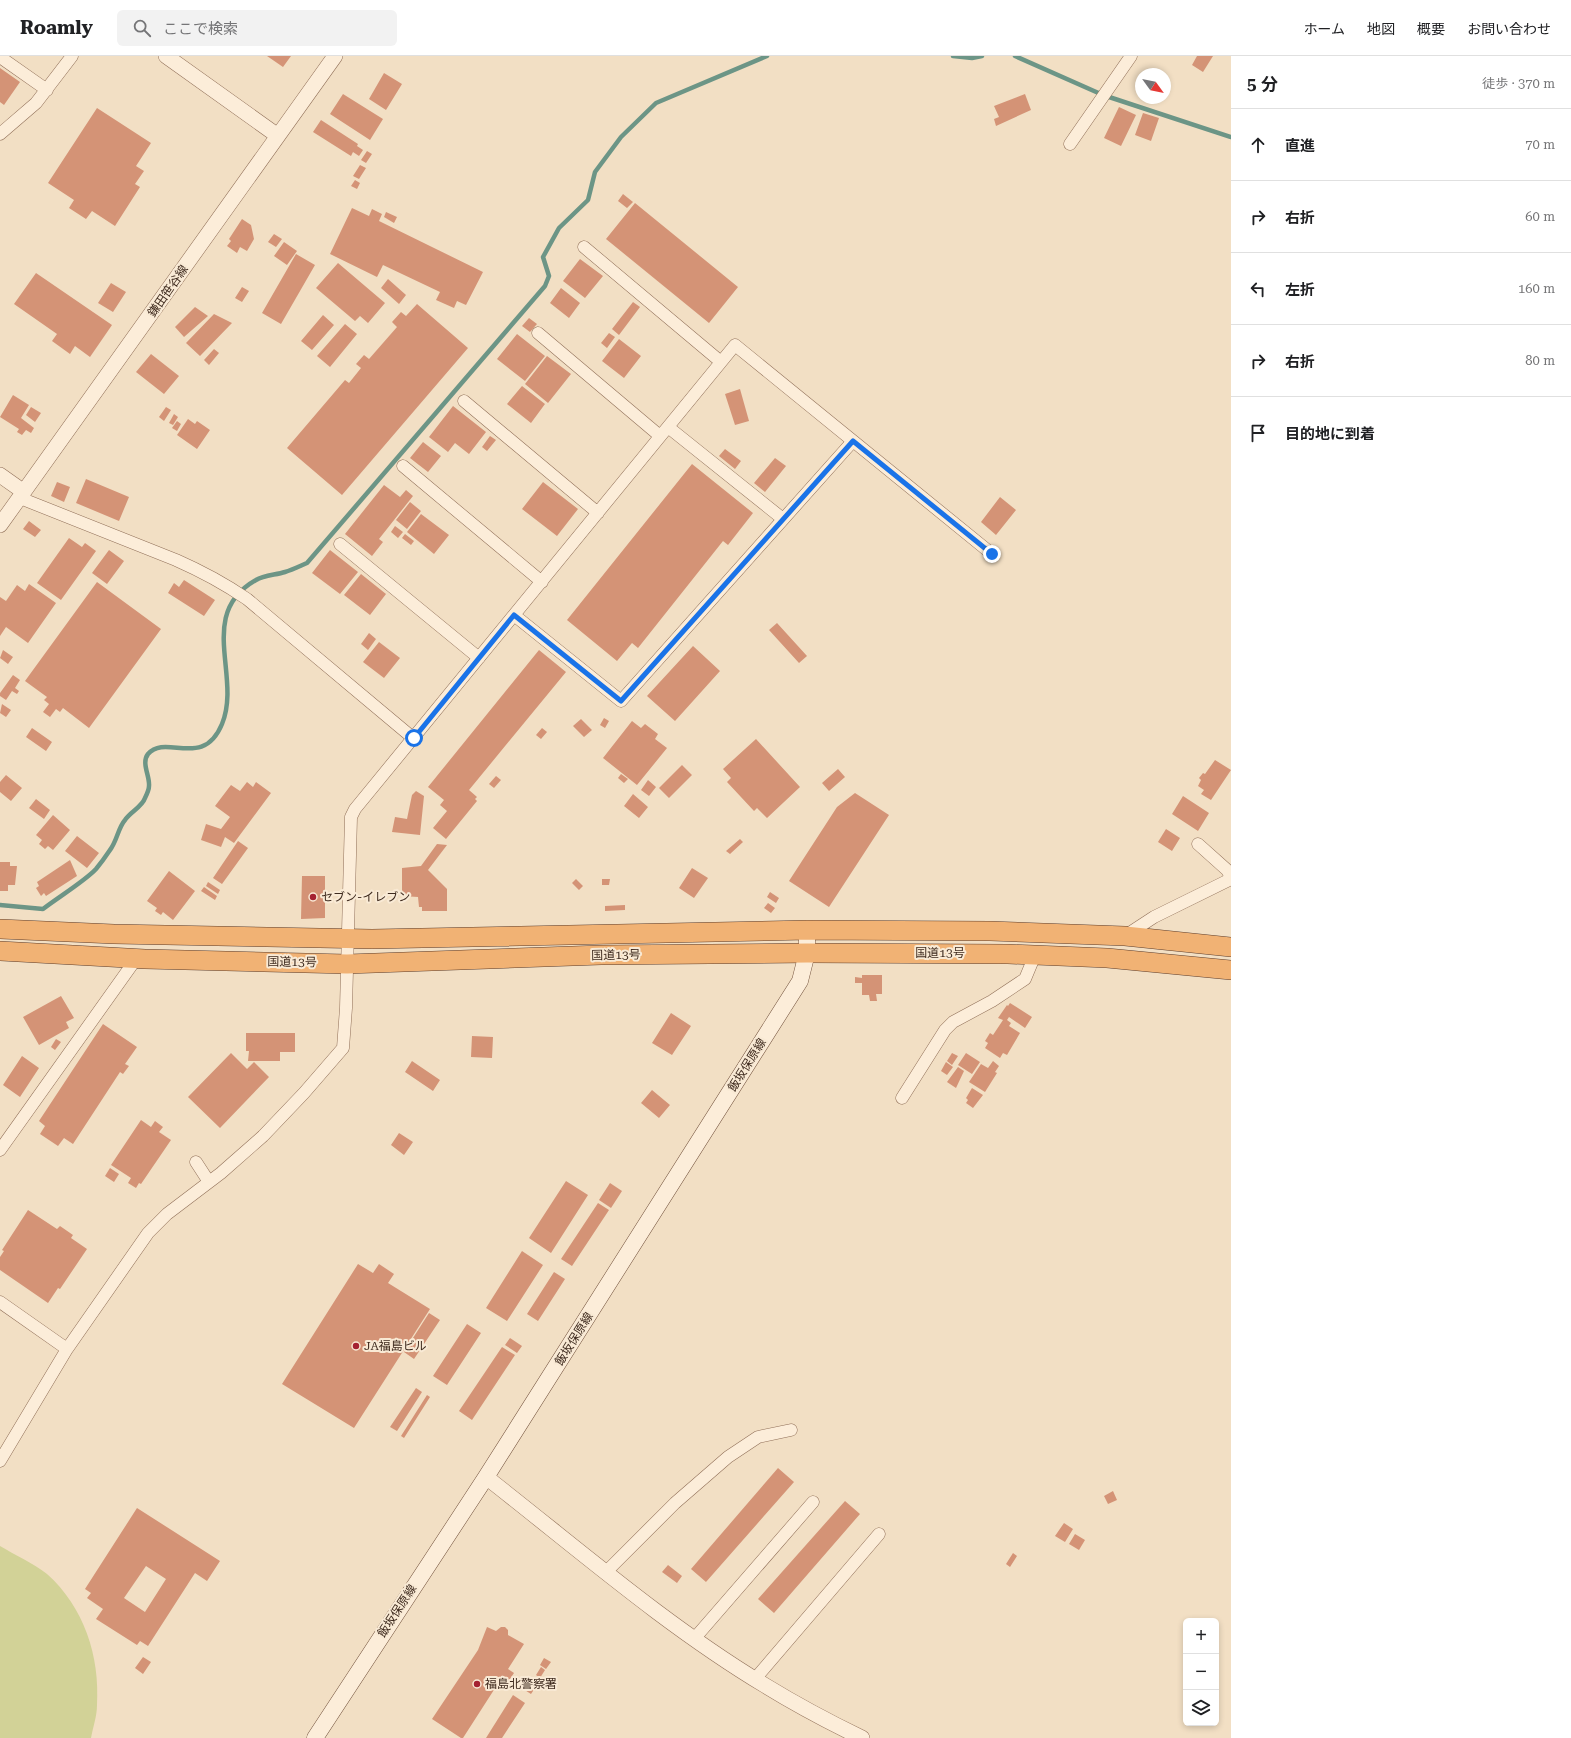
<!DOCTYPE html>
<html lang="ja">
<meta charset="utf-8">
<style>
:root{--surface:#fff;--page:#f2f2f2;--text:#202124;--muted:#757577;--line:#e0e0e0}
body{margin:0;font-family:"Roboto Serif","Noto Sans JP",serif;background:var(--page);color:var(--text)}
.controls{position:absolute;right:12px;bottom:12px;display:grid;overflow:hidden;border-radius:6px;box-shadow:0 2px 6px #0003}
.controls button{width:36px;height:36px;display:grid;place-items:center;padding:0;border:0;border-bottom:1px solid var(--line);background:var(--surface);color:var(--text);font:20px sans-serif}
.compass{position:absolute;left:1135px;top:12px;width:36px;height:36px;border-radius:50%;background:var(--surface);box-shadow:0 2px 6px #0003;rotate:123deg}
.stop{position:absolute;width:12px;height:12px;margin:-9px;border:3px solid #1a73e8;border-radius:50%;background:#fff}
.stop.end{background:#1a73e8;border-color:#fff;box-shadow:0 1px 4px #0008}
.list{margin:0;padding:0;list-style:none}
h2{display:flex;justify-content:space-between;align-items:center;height:52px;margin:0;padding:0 16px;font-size:17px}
h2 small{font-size:13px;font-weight:400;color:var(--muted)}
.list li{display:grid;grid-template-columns:26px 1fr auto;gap:12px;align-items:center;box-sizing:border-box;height:72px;padding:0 16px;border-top:1px solid var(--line)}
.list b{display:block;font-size:15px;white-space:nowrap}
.list em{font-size:13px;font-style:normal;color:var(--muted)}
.icon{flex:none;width:22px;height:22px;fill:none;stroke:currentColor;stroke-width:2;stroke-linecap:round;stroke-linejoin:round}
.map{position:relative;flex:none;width:1231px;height:1682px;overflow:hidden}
header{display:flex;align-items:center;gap:24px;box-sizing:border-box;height:56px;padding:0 20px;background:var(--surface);border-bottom:1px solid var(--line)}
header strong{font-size:19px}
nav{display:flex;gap:22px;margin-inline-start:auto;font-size:14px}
.search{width:280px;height:36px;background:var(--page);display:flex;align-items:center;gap:10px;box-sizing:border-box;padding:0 14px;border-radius:6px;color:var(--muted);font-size:15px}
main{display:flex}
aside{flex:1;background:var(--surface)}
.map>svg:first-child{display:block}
.green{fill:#d2d297}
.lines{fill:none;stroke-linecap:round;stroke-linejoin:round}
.stream{stroke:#6c9586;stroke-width:4.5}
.building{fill:#d49376;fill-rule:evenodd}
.minor-casing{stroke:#906f58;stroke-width:13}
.tertiary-casing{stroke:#906f58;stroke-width:16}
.secondary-casing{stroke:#71503b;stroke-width:17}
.trunk-casing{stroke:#5d3e2d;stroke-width:20}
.minor{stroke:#fcedd9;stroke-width:12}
.tertiary{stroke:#fcedd9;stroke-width:15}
.secondary{stroke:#fcedd9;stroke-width:16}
.trunk{stroke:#f1b274;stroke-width:19}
.route{stroke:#1a73e8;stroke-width:5}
.poi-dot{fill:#a52232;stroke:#f9ead5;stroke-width:1.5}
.labels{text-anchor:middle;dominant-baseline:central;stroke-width:4;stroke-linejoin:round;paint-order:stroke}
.street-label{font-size:12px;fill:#3e2a1e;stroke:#f9ead5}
.poi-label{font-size:12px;fill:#3e2a1e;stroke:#f9ead5;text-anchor:start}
</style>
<header>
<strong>Roamly</strong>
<div class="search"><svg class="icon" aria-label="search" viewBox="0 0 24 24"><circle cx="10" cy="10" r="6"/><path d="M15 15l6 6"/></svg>ここで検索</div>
<nav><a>ホーム</a><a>地図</a><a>概要</a><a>お問い合わせ</a></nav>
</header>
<main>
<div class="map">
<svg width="1231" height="1682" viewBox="0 0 1231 1682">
<rect width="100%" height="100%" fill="#f2dfc4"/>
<path class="green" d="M0 1490C15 1499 33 1507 47 1518 84 1551 100 1600 97 1649 97 1660 93 1671 91 1682H0Z"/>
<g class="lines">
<path class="stream" d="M953 0 972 2 982 0
M1015 0 1103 39 1231 81
M0 849 43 853C57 842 85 825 96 813 101 807 106 800 110 794 117 785 118 772 125 764 130 756 142 751 145 742 147 738 149 734 149 730 150 720 141 707 148 698 166 677 203 714 222 668 242 620 196 558 256 524 264 519 276 519 285 516 292 514 300 510 307 507L545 230 549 220 543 201 559 172 588 144 595 116 621 81 656 47 767 0"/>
</g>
<path class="building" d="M267 0H291L283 11Z
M1197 0H1213L1203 16 1192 9Z
M0 12 20 26 4 49 0 46Z
M384 17 402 28 386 54 369 43Z
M343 38 383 63 370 84 330 58Z
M1025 38 1031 54 996 70 994 63 999 61 994 50Z
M1119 51 1136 59 1121 90 1104 82Z
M97 52 151 87 136 110 144 115 135 128 140 131 115 170 92 155 86 163 69 152 74 144 48 127Z
M1143 57 1159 62 1151 85 1135 79Z
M321 64 358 88 357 90 363 94 359 100 353 96 351 100 313 76Z
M367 95 372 98 366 107 361 104Z
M360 109 366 112 359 123 353 120Z
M355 124 360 127 357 133 351 130Z
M623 138 633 146 627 152 618 145Z
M635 147 738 231 709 267 606 183Z
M352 152 369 160 372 153 382 158 379 165 483 216 466 249 457 245 454 252 436 244 440 236 383 209 377 221 330 198Z
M386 156 397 161 394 167 384 161Z
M242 163 251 169 254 183 247 195 240 191 237 197 227 190 231 185 229 183Z
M274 178 282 183 276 191 268 186Z
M284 186 297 195 287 209 274 200Z
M296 198 315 209 281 268 262 257Z
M580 203 603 220 585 242 563 225Z
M338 207 385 247 368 267 360 260 355 265 316 232Z
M36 217 112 269 90 301 75 290 70 298 52 285 57 278 14 248Z
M388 223 406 239 399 248 381 232Z
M111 227 126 236 113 256 98 247Z
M242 231 249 235 242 246 235 242Z
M561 232 580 247 569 262 550 247Z
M633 246 640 251 619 279 612 273Z
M417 248 468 292 342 439 287 392 345 324 349 327 361 312 356 308 364 299 369 303 397 271 392 266 401 256 406 260Z
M195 251 208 260 184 281 175 271Z
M214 258 232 267 200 300 186 287Z
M323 259 334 269 312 294 301 285Z
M529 262 537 268 530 276 522 270Z
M345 268 357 278 330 311 317 300Z
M609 277 615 281 607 292 601 287Z
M517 278 545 300 525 325 497 303Z
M619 283 641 300 624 322 602 305Z
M214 293 219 297 209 309 204 304Z
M151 298 179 320 164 338 136 316Z
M547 300 571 318 548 347 525 328Z
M522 330 545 348 531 367 507 348Z
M740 333 749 365 735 369 725 338Z
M13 339 29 349 21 362 34 372 31 377 26 374 22 379 17 376 19 373 0 361Z
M453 350 486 376 469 398 455 387 448 396 429 381Z
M31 351 41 357 35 366 26 359Z
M166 351 171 354 164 365 159 361Z
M174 358 178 361 173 369 169 367Z
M188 363 195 368 197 365 210 374 197 393 177 379Z
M177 365 181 368 177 375 172 372Z
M490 380 496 384 487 395 482 391Z
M423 386 441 400 428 416 410 402Z
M725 393 741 405 735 413 719 400Z
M775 402 786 410 765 436 754 427Z
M692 408 753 457 728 489 723 485 638 592 632 587 617 605 567 564Z
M86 423 129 441 119 465 76 447Z
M57 426 70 431 64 446 51 440Z
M543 426 578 453 557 480 522 453Z
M384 429 400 441 406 434 413 440 379 483 383 486 372 500 345 478Z
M1000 441 1016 454 996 479 981 466Z
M410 446 421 455 407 473 396 464Z
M421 458 449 479 434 498 407 476Z
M29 465 41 474 35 481 23 473Z
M395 470 403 476 398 482 391 476Z
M405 478 414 485 411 489 402 482Z
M69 482 82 491 85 487 96 495 61 544 37 527Z
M109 494 124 505 107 528 92 517Z
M330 494 358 516 340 538 312 517Z
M361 518 386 538 370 559 344 539Z
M184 524 215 544 204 560 168 537 174 527 179 531Z
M97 526 161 573 89 672 63 652 60 656 56 653 50 661 43 656 49 648 44 644 47 641 25 625Z
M29 528 56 547 28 587 6 571 0 580V541L6 545 17 529 25 535Z
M777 567 807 600 799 607 769 574Z
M369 577 376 583 368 594 361 588Z
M379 586 400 602 384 622 363 606Z
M693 590 720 615 675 665 647 640Z
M3 594 13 601 8 608 0 602Z
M539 594 566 616 469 734 477 741 475 743 477 745 446 783 433 772 447 755 440 749 444 744 428 731Z
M13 619 20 624 15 632 19 635 17 638 12 635 6 644 0 640V637Z
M2 648 11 654 6 661 0 657Z
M604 662 609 665 605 672 600 669Z
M581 663 592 674 584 681 573 670Z
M632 665 641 672 645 668 658 678 655 683 667 692 637 729 603 702Z
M32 672 52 686 46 695 26 681Z
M542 672 547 676 541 683 536 679Z
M756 683 800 731 767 762 757 752 754 755 727 726 731 722 723 713Z
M1215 704 1231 714 1211 744 1201 738 1204 734 1198 730 1201 724 1199 722 1203 717 1205 718Z
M682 709 692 719 669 742 659 732Z
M838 713 845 721 829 735 822 727Z
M621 718 628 723 624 727 618 722Z
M6 719 22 732 11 745 0 736V726Z
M496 720 501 724 494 732 489 728Z
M648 724 656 731 649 740 641 734Z
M247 726 253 731 256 726 271 737 234 787 225 781 221 791 201 784 206 768 221 773 230 761 215 750 231 729 240 735Z
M416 735 424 740 420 779 392 776 395 761 407 763 412 739Z
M855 737 889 759 829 851 789 825 837 751Z
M633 738 648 751 639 762 624 750Z
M1183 740 1209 757 1198 775 1172 758Z
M36 743 50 754 44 763 29 752Z
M53 759 70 774 53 794 48 790 45 793 39 788 42 784 36 779Z
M1166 773 1180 782 1172 795 1158 786Z
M77 780 99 797 87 812 65 795Z
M740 783 743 786 730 798 726 795Z
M238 785 248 792 222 828 213 822Z
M437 788 447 789 428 814 447 833V855H422V851H419L418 841 402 840V812L421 810Z
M70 804 77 820 46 840 44 837 41 840 36 832 39 830 37 826Z
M0 806H10V810H17L15 829H8V835H0Z
M692 812 708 822 694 842 679 832Z
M169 815 195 835 173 864 163 856 161 859 155 855 157 852 147 845Z
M302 820H325V862L301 863Z
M576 823 583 830 579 834 572 827Z
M602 823H610L609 829H602Z
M208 826 220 834 218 838 206 830Z
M204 831 217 840 215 844 201 835Z
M770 836 779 842 776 847 767 841Z
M768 847 775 852 771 857 764 852Z
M625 849V854L605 855V850Z
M862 919H882V938H876L877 945H870L869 939H862V927H855V921L862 922Z
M61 940 74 962 66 966 69 972 39 989 23 961Z
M1010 947 1032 961 1025 972 1009 961 1007 964 1011 967 1009 970 1020 977 1007 999 1003 997 1000 1002 985 992 988 987 985 985 990 977 993 979 1003 964 998 962 1007 949 1008 950Z
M671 957 691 970 672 999 652 987Z
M103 968 137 991 125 1008 129 1010 123 1018 120 1016 73 1088 64 1082 58 1090 40 1078 45 1070 39 1065Z
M246 977H295V996H280V1005H248L249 995H246Z
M472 980 493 981 492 1002 471 1001Z
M56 983 61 986 55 994 51 991Z
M231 997 247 1013 254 1006 269 1021 220 1072 188 1041Z
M952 997 958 1000 952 1009 947 1005Z
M966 997 980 1006 972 1018 958 1009Z
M22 1000 39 1012 20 1041 3 1029Z
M412 1005 440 1024 433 1035 405 1016Z
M993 1005 999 1010 995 1016 997 1017 985 1036 969 1026 981 1008 988 1012Z
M946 1006 953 1011 947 1019 941 1015Z
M958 1011 964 1015 956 1032 947 1026Z
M972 1032 983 1039 973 1052 966 1047 968 1044 966 1042Z
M652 1034 670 1049 659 1062 641 1047Z
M141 1064 151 1071 155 1065 163 1071 159 1076 171 1084 141 1128 139 1127 136 1132 128 1127 131 1122 111 1109Z
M399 1077 413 1086 404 1099 391 1089Z
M110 1112 119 1118 114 1126 105 1120Z
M566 1125 588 1139 551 1197 529 1182Z
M610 1127 622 1135 611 1152 599 1144Z
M598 1147 609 1154 572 1210 561 1203Z
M28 1154 57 1173 60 1170 73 1179 71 1182 87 1193 60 1233 58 1232 48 1247 0 1214V1201L4 1195 2 1194Z
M522 1195 543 1209 507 1265 486 1252Z
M358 1208 373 1217 379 1208 394 1218 388 1227 430 1253 354 1372 282 1328Z
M554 1216 565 1223 538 1265 527 1258Z
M429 1257 440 1264 414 1303 404 1296Z
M467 1268 481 1277 447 1329 433 1320Z
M510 1282 522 1290 517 1297 505 1289Z
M502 1291 515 1299 472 1364 459 1355Z
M416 1332 422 1336 397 1375 390 1371Z
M427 1339 430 1341 404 1382 401 1380Z
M778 1412 794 1426 706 1526 691 1513Z
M1113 1435 1117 1444 1108 1448 1104 1440Z
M845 1445 860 1458 774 1557 758 1543Z
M137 1452 220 1505 207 1525 195 1517 148 1590 140 1585 137 1589 96 1563 103 1553 87 1542 91 1537 85 1533ZM146 1510 166 1523 145 1556 124 1542Z
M1064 1467 1073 1473 1065 1486 1055 1480Z
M1075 1478 1085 1484 1079 1494 1069 1488Z
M1013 1497 1017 1500 1010 1511 1006 1508Z
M668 1509 682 1520 677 1527 662 1516Z
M487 1571 496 1575 501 1571H505L508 1574V1579L524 1588 508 1613 514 1617 505 1630 499 1626 463 1682H461L432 1663 478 1594Z
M143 1601 151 1606 143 1618 135 1612Z
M544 1602 551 1606 546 1613 540 1609Z
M541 1611 545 1614 540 1622 536 1619Z
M524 1625 535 1632 531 1638 520 1631Z
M513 1639 525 1647 502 1682H486Z"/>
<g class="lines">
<g class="minor-casing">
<path id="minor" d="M0 1 47 34
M0 78 36 47 72 0
M1070 88 1131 0
M584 191 721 306
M538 277 660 380
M464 345 598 457
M668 371 783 463
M403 410 542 526
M20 442 176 504C201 515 225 528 247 543L413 682
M340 488 479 602
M514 559 621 645 853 385
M1198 788 1227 814 1231 821
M1125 880 1154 861 1231 823
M902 1042 945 974 953 966 992 945 1025 923 1035 899
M0 1094 136 903
M196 1106 209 1126
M0 1246 67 1293
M0 1405 67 1293 148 1177 167 1158 221 1117 263 1080 304 1037 343 992 346 952 351 761 355 753 735 289 992 498
M607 1515 675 1447 728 1401 758 1381 791 1374
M694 1583 813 1446
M755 1623 879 1478"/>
</g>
<g class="tertiary-casing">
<path id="tertiary" d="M166 0 278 80
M0 419 24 436
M0 469 335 0
M486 1421C577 1492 666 1570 766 1630 797 1649 829 1666 862 1682"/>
</g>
<g class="secondary-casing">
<path id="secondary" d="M315 1682 486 1421 800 925 807 897V874"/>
</g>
<g class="trunk-casing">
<path id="trunk" d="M0 873 114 878 372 883 807 874 990 875 1125 880 1231 891
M0 895 145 903 347 908 601 899 807 897 1008 898 1107 902 1231 914"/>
</g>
<use href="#minor" class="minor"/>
<use href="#tertiary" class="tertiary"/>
<use href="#secondary" class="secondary"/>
<use href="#trunk" class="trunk"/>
</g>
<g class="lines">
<path class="route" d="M414 682 514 559 621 645 853 385 992 498"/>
</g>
<g class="poi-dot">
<circle cx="313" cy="841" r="4"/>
<circle cx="356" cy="1290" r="4"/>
<circle cx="477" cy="1628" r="4"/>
</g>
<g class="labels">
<g class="street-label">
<text transform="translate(168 235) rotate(-55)">鎌田笹谷線</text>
<text x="940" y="897">国道13号</text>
<text transform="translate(616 899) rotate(-1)">国道13号</text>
<text transform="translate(292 906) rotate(1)">国道13号</text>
<text transform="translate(747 1009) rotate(-58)">飯坂保原線</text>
<text transform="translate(574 1283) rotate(-58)">飯坂保原線</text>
<text transform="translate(397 1555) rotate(-57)">飯坂保原線</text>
</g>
<g class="poi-label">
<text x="321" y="841">セブン-イレブン</text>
<text x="364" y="1290">JA福島ビル</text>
<text x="485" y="1628">福島北警察署</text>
</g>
</g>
</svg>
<div class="controls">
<button>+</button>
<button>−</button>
<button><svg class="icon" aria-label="layers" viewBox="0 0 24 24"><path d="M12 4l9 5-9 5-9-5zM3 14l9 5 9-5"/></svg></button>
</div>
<svg class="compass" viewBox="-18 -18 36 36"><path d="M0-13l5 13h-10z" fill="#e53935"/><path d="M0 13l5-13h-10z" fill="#757577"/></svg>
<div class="stop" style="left:414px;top:682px"></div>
<div class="stop end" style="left:992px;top:498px"></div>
</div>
<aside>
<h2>5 分<small>徒歩 · 370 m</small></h2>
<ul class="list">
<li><svg class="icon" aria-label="ahead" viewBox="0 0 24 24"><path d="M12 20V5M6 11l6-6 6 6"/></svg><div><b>直進</b></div><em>70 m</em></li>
<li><svg class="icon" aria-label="right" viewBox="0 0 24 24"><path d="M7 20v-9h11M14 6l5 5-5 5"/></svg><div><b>右折</b></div><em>60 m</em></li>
<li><svg class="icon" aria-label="left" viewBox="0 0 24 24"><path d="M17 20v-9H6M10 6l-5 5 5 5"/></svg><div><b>左折</b></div><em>160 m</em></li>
<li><svg class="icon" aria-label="right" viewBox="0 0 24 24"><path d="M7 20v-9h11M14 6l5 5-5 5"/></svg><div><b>右折</b></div><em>80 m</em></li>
<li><svg class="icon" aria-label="arrive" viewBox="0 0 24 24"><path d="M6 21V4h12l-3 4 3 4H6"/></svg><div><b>目的地に到着</b></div></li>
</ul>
</aside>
</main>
